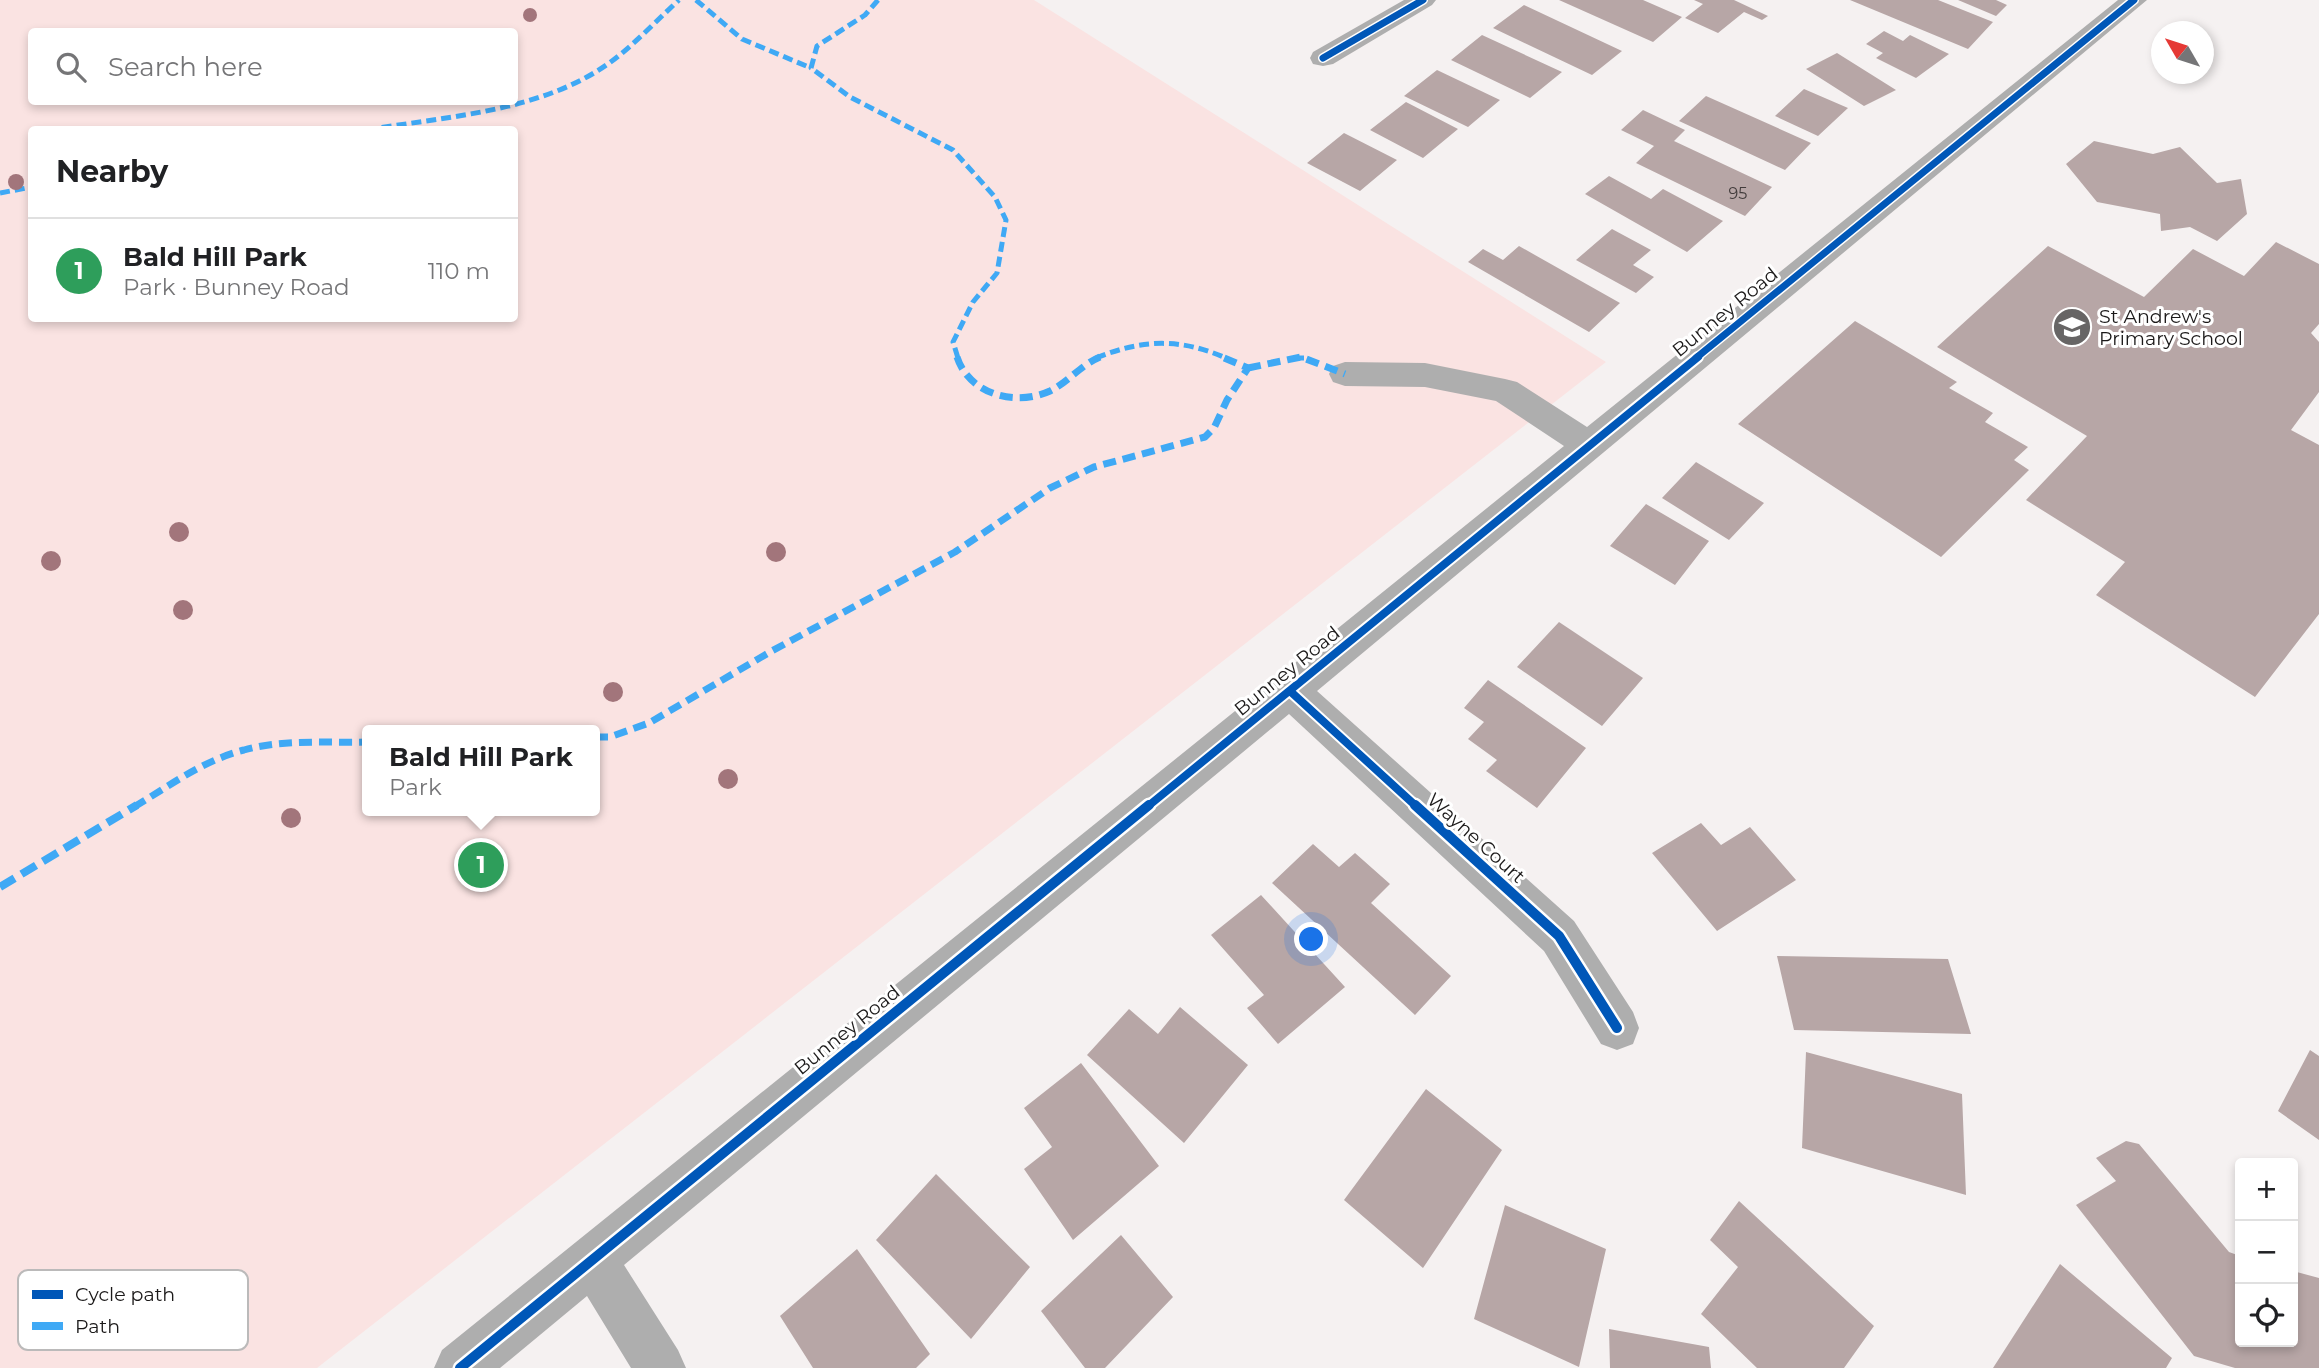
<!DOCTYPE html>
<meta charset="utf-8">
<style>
:root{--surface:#fff;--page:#f2f2f2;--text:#202124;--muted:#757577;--line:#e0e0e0;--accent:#0f766e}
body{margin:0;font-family:Montserrat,sans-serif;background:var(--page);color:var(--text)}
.controls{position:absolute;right:21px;bottom:21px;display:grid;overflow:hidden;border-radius:7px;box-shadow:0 4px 10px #0003}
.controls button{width:63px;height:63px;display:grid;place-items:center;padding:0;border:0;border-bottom:2px solid var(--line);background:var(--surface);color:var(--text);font:35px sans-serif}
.compass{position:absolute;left:2151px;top:21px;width:63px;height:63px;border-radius:50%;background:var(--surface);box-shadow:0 4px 10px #0003;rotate:309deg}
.you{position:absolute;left:1312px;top:940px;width:24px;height:24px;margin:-18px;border:5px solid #fff;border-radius:50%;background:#1a73e8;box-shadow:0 0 0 10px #1a73e833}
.badge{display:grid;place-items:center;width:46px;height:46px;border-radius:50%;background:var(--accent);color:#fff;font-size:23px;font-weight:700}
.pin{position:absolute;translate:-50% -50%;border:4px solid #fff;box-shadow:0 2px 7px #0006}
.popup{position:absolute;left:362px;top:725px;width:238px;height:91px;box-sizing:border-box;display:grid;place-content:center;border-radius:7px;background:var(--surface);filter:drop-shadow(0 2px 5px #0005);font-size:23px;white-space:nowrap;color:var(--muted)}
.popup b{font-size:26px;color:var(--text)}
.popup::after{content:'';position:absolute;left:50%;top:100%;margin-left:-14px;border:14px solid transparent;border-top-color:var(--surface)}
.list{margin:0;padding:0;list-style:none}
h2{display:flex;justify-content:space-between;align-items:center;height:91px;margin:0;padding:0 28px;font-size:30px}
h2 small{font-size:23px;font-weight:400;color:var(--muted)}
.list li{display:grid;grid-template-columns:46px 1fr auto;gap:21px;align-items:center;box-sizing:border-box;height:105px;padding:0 28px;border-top:2px solid var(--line)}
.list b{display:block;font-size:26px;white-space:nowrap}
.list p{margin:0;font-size:23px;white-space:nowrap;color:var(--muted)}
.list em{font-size:23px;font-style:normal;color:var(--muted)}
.icon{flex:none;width:38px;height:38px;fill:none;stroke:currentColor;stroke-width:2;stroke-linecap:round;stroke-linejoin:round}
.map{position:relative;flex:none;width:2319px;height:1368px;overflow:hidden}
.search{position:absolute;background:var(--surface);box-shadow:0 4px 10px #0003;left:28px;top:28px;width:490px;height:77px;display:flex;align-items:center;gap:18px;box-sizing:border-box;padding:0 24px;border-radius:7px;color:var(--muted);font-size:26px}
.panel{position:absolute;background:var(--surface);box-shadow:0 4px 10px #0003;left:28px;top:126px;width:490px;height:196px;border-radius:7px}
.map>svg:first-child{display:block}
.green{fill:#fae3e2;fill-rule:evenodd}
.building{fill:#b7a6a6}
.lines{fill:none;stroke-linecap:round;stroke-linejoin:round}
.minor{fill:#aeaeae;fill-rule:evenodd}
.quiet-far2{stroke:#3fa9f5;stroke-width:5;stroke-dasharray:10 5;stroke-linecap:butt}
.quiet-far1{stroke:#3fa9f5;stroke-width:7;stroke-dasharray:13 7;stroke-linecap:butt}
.quiet{stroke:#3fa9f5;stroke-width:8;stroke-dasharray:17 8;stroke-linecap:butt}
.cycleway-far2-casing{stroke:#fff;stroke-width:10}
.cycleway-far1-casing{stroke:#fff;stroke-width:12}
.cycleway-casing{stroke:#fff;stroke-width:15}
.cycleway-far2{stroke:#0057b8;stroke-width:7}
.cycleway-far1{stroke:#0057b8;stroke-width:8}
.cycleway{stroke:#0057b8;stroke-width:10}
.tree{fill:#a2757b}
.labels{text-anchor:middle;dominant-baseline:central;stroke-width:6;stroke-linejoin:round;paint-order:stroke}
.number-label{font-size:16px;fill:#423c3c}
.street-label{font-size:19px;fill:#1b1919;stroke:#fff}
.poi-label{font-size:19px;fill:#1b1919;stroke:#fff;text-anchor:start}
.key{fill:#fff;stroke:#bbbaba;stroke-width:2}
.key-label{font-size:19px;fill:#1b1919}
</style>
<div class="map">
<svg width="2319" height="1368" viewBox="0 0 2319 1368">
<rect width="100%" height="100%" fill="#f5f1f1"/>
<path class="green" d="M0 0H1034L1606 362 317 1368H0ZM32 32H514V102H32ZM32 130H514V318H32ZM367 730H595V811H367Z"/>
<path class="building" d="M1559 0H1643L1682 17 1653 42Z
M1694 0H1734L1768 16 1762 20 1744 12 1718 33 1685 18 1703 4Z
M1850 0H1938L1993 22 1968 49Z
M1958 0H1996L2007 5 1996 16Z
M1524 5 1622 51 1592 75 1493 28Z
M1884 31 1903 41 1910 35 1949 54 1916 78 1876 58 1883 53 1866 44Z
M1482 35 1562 72 1530 98 1451 60Z
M1837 53 1896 90 1864 106 1806 69Z
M1437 70 1500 100 1468 127 1404 96Z
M1804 89 1848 108 1818 136 1775 116Z
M1706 96 1811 143 1785 170 1679 121Z
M1406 102 1458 129 1423 158 1370 130Z
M1643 110 1685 130 1674 141 1772 187 1745 216 1636 163 1654 146 1621 130Z
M1344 133 1397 160 1360 191 1307 163Z
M2094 141 2153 154 2180 147 2217 183 2241 179 2247 214 2217 241 2190 227 2161 231 2160 214 2097 202 2066 164Z
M1609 176 1651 199 1663 189 1723 221 1687 252 1585 194Z
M1612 229 1651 250 1633 265 1654 277 1636 293 1576 260Z
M2276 242 2319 264V324L2311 333 2319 342V392L2291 430 2319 445V614L2255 697 2096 595 2125 562 2026 500 2087 436 1937 347 2048 246 2144 297 2193 249 2244 276Z
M1519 246 1620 303 1589 332 1468 262 1483 249 1503 260Z
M1855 321 1957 382 1949 388 1993 413 1985 422 2028 447 2014 460 2029 470 1941 557 1738 424Z
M1696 462 1764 503 1729 540 1662 498Z
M1646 504 1709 541 1675 585 1610 546Z
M1559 622 1643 678 1602 726 1517 667Z
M1488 680 1586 748 1537 808 1486 771 1497 760 1468 739 1484 722 1464 708Z
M1701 823 1721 845 1750 827 1796 880 1717 931 1652 853Z
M1313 844 1339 867 1355 853 1390 884 1371 903 1451 976 1415 1015 1272 883Z
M1261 895 1345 987 1278 1044 1247 1008 1264 995 1211 935Z
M1777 956 1948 959 1971 1034 1794 1030Z
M1180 1007 1248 1065 1184 1143 1087 1055 1129 1009 1158 1034Z
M2310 1050 2319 1056V1140L2278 1111Z
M1806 1052 1962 1094 1966 1195 1802 1148Z
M1081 1063 1159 1166 1073 1240 1024 1169 1052 1147 1024 1108Z
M1426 1089 1502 1150 1423 1268 1344 1200Z
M2126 1141 2139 1144 2229 1252 2240 1256V1342H2293V1271L2319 1278V1368H2235L2194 1356 2076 1205 2116 1181 2096 1158Z
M936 1174 1030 1267 971 1339 876 1240Z
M1739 1201 1874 1326 1844 1368H1757L1701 1314 1738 1267 1710 1240Z
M1505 1205 1606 1249 1579 1367 1474 1319Z
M1121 1235 1173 1297 1105 1368H1085L1041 1311Z
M857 1249 930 1354 916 1368H813L780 1316Z
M2060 1264 2172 1358 2166 1368H1993Z
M1609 1329 1709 1347 1711 1368H1610Z"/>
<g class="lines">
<path class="minor" d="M1404 0H1436L1432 5 1333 64 1323 66 1313 64 1310 58 1313 52Z
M2118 0H2147L1317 691 1574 921 1633 1012 1639 1028 1633 1044 1617 1050 1601 1044 1544 951 1289 714 624 1265 678 1350 686 1368H631L587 1296 500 1368H434L442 1350 1564 446 1496 401 1425 387 1345 386 1333 382 1329 374 1333 366 1345 362 1425 363 1505 379 1517 382 1587 427Z"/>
<path class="quiet-far2" d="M696 0 742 39 811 68
M878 0 865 15 817 46 811 68 850 97 953 150 995 197 1006 220 997 273 973 302 953 342 958 358
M367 130C448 116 543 112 612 61 636 43 657 20 679 0
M0 193 32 187
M1096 358C1143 339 1180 338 1226 358
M1295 358H1304"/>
<path class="quiet-far1" d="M957 357C969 394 1015 407 1050 391 1068 382 1081 365 1100 357
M1248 368 1301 357 1345 374
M595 737H610L649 723 770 652 955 552 1050 488 1094 467 1205 437 1214 428 1227 400 1248 368 1222 357
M134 807C169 786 204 760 244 750 283 739 327 743 367 742"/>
<path class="quiet" d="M0 887 137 805"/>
<g class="cycleway-far2-casing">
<path id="cycleway-far2" d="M1323 58 1423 0
M1696 358 2134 0"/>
</g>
<g class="cycleway-far1-casing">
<path id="cycleway-far1" d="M1290 691 1417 807
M1147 807 1698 357"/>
</g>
<g class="cycleway-casing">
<path id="cycleway" d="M1415 805 1559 936 1617 1028
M460 1368 1149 805"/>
</g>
<use href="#cycleway-far2" class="cycleway-far2"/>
<use href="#cycleway-far1" class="cycleway-far1"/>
<use href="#cycleway" class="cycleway"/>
</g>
<g class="tree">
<circle cx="530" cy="15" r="7"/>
<circle cx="16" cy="182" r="8"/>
<circle cx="179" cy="532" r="10"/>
<circle cx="776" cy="552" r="10"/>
<circle cx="51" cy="561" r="10"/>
<circle cx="183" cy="610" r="10"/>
<circle cx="613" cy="692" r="10"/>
<circle cx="728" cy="779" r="10"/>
<circle cx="291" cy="818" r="10"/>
</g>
<defs>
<g id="school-disc" transform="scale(2.0125)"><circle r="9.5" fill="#676565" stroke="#fff"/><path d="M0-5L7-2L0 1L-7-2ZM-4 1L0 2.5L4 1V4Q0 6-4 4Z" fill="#fff"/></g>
</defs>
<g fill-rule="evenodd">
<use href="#school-disc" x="2072" y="327"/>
</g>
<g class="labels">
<g class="number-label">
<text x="1738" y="193">95</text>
</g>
<g class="street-label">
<text transform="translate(1725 312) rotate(-39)">Bunney Road</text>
<text transform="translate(1287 671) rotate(-39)">Bunney Road</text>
<text transform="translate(1476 838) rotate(42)">Wayne Court</text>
<text transform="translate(847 1030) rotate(-39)">Bunney Road</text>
</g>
<g class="poi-label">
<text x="2099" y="316">St Andrew's<tspan x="2099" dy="22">Primary School</tspan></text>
</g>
</g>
<rect x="18" y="1270" width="230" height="80" rx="10" class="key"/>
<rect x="32" y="1290" width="31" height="9" fill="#0057b8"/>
<rect x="32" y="1322" width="31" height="8" fill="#3fa9f5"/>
<g class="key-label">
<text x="75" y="1301">Cycle path</text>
<text x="75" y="1333">Path</text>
</g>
</svg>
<div class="controls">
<button>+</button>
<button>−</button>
<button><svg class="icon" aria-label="locate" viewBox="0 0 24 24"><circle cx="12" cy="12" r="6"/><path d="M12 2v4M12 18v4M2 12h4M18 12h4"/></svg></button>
</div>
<svg class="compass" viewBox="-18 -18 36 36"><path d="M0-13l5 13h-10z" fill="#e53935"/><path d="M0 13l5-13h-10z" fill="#757577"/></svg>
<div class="you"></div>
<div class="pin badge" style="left:481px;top:865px;background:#2e9e5b">1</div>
<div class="popup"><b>Bald Hill Park</b>Park</div>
<div class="search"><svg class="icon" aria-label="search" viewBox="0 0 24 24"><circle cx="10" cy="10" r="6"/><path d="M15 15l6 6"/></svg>Search here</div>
<section class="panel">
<h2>Nearby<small></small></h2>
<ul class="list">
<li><span class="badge" style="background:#2e9e5b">1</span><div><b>Bald Hill Park</b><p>Park · Bunney Road</p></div><em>110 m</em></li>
</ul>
</section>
</div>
